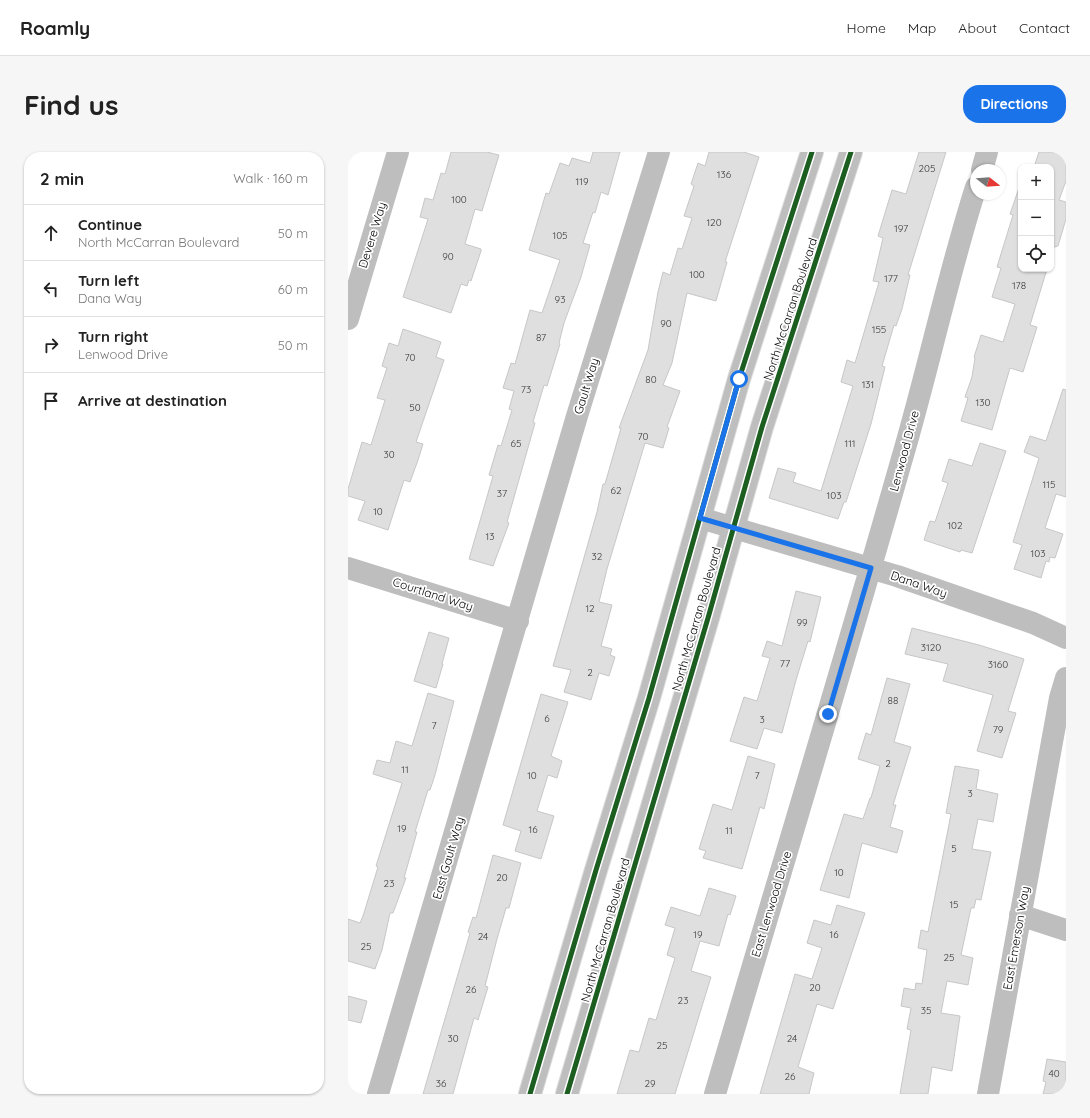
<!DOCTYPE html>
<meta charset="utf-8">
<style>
:root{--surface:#fff;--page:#f6f6f6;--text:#222;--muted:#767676;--line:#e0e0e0;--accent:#1a73e8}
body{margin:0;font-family:Quicksand,sans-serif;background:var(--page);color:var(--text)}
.controls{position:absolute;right:12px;top:12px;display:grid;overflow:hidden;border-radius:8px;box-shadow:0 1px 3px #0004}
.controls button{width:36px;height:36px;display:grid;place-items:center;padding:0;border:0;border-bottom:1px solid var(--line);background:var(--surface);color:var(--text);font:20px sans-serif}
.compass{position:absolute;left:622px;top:12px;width:36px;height:36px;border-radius:50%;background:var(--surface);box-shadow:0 1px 3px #0004;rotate:107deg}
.stop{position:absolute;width:12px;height:12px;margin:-9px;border:3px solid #1a73e8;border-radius:50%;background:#fff}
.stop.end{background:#1a73e8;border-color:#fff;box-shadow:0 1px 4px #0008}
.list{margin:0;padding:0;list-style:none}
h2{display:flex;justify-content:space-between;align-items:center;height:52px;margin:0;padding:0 16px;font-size:17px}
h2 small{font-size:13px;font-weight:400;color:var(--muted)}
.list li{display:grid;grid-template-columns:26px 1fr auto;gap:12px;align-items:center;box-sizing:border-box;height:56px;padding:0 16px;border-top:1px solid var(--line)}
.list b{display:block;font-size:15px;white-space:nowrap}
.list p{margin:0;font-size:13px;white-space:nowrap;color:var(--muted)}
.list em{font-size:13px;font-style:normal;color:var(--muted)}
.icon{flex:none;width:22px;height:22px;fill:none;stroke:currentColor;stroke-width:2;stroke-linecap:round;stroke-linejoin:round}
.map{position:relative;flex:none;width:718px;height:942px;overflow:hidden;border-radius:16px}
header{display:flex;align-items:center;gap:24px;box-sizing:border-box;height:56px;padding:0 20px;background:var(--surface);border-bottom:1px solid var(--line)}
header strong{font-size:19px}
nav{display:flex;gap:22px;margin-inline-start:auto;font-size:14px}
.intro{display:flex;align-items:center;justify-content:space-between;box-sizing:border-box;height:96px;padding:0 24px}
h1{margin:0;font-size:28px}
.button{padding:10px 18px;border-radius:16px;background:var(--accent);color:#fff;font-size:14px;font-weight:700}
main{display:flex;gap:24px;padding:0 24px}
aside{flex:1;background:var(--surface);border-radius:16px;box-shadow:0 1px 3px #0004}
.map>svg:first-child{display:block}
.building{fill:#dfdfdf;stroke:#c7c7c7}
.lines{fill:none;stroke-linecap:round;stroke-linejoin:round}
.primary-casing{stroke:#dbdbdb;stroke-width:24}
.street{stroke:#bebebe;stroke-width:22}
.primary{stroke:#bebebe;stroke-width:22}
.cycleway-casing{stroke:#fff;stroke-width:8}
.cycleway{stroke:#1b5e20;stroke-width:5}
.route{stroke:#1a73e8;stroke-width:5}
.labels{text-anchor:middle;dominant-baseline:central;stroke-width:3.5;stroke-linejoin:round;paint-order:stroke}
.number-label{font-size:10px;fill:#383838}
.street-label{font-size:12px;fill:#000;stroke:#fff}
</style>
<header>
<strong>Roamly</strong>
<nav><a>Home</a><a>Map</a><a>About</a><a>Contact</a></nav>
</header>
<div class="intro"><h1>Find us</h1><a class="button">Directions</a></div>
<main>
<aside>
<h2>2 min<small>Walk · 160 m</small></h2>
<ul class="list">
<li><svg class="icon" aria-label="ahead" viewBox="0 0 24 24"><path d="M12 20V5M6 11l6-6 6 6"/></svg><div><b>Continue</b><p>North McCarran Boulevard</p></div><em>50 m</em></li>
<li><svg class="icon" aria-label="left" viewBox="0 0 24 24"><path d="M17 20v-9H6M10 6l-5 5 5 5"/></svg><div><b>Turn left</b><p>Dana Way</p></div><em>60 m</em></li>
<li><svg class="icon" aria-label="right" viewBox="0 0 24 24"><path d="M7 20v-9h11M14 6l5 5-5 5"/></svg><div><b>Turn right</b><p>Lenwood Drive</p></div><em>50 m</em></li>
<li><svg class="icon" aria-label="arrive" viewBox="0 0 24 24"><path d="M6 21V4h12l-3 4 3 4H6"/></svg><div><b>Arrive at destination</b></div></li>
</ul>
</aside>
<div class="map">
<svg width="718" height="942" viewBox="0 0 718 942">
<rect width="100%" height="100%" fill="#fff"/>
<path class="building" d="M103 0H139L151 3 134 59 127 57 117 92 133 97V99L123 129 121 128 119 134 113 132 103 161 55 145 80 67 72 65 77 46 85 48 93 21 97 22Z
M245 0H272L260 43 253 40 247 61 245 60 235 91 242 93 233 125 216 171 211 191 212 192 199 234 196 233 185 270 187 271 159 370 161 371 145 414 121 407 145 324 141 323 150 293 153 294 164 258 161 257 166 239 155 236 163 211 167 212 182 158 194 161 212 108 181 98 198 41 201 42 212 11 221 14 224 6 242 11Z
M361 0H396L411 5 377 110H379L368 149 339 141 324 211 315 233 332 239 319 275 321 276 315 296 297 291 259 417 251 450 264 453 253 494 264 497 262 503 267 505 261 524 251 521 243 548 216 540 223 518 205 514 249 360 255 332H257L273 276H271L300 198 310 140 315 120 322 123 330 96 334 97 344 66 336 64 346 34 343 32 350 11 357 14Z
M571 0H598L560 123H562L554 157 548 174 546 173 534 214 537 215 523 272 498 350H496L490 367 421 346 430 316 448 321 445 330 473 339 505 234 493 230 499 208 507 211 531 130 525 129 535 86 530 84 544 38 558 42Z
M691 0H718V29L711 48 718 50V67L710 94 706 95 703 104V15H686Z
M672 33 673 117H699L682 173 689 175 675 220 662 216 644 278 613 269 620 246 617 245 624 225 627 206 626 205 633 183 655 190 667 152 644 145 653 116 649 115 665 63 662 62Z
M55 177 93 190 88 205 96 208 68 290 75 292 70 308 62 330 56 328 40 378 10 368 17 349 0 344V337L14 290 23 293 37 248 29 246 39 216 34 214 41 191 50 194Z
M715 237 718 238V345L708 342 697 376 715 382 707 406 702 405 701 410 698 409 693 426 666 417 674 393 665 390 691 306 676 300 682 284 698 289Z
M632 291 658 299 624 401 613 398 612 400 576 388 582 369 587 370 600 331 594 329 601 307 624 314Z
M448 439 473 445 462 490 460 489 448 528 434 581 416 576 409 597 382 589 396 545 409 549 422 506 414 504 419 489 434 494Z
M564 476 631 493 676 507 660 559 668 561 654 606 629 599 645 543 595 529 600 512 557 502Z
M81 480 101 486 94 512H95L88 536 66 529Z
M539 526 562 532 546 590 563 595 545 653H548L542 675 555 679 549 701 514 691 501 746 472 738 496 662 515 667 522 646H523L532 614 510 607 518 581 523 583Z
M80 541 106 549 87 623 82 638H80L67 680H69L56 726H58L45 761H42L34 798 27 817 0 809V767L12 771 15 764 30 715 28 714 54 631 25 622 29 608 42 611 48 589 64 594Z
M193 542 220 550 203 604 214 609 209 626 200 623 189 659 206 664 193 707 167 699 173 679 155 673Z
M400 604 427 612 416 657 412 655 394 717 355 706 358 699 351 697 365 652 384 658Z
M607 614 631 618 628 637 650 642 645 670 630 667 624 697 643 700 633 748 628 747 626 756H623L613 803 625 806 620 833 599 829 593 861 612 864 604 919 584 915 580 942H552L563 878 559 877 563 856 553 854 556 836 567 838 568 831 574 832 579 798 570 796 573 778 580 780 603 662 598 661Z
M145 703 173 711 161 756H158L149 787 137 834 140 835 130 868 126 866 105 942H75L122 781 120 780 125 765 128 766Z
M361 736 388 744 382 763 380 762 371 794 352 789 343 819 363 825 327 942H269L282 898 291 900 301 866 308 868 327 806 319 803 327 776 317 773 323 755 352 764Z
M489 753 517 761 485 857 469 852 450 915 466 921 461 942H412L447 822 464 827 474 796 459 791 466 768 483 773Z
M0 844 19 849 13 871 0 868Z
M699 907 718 910V942H695L698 930 695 929Z"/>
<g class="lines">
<g class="primary-casing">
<path id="primary" d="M182 942 248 718 301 546 391 227 464 0
M219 942 360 466 414 275 503 0"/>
</g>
<path class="street" d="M634 18 639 0
M0 167 50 0
M352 366 549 424 685 471 718 486
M0 416 170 469
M672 763 718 778
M30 942 229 264 311 0
M367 942C429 731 493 521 553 310 580 219 599 126 628 35
M640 942 712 546 718 526"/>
<use href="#primary" class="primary"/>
<g class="cycleway-casing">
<path id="cycleway" d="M182 942 248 718 301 546 391 227 464 0
M219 942 360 466 414 275 503 0"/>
</g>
<use href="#cycleway" class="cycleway"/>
</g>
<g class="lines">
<path class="route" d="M391 227 352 366 523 416 480 562"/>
</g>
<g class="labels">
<g class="number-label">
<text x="579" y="16">205</text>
<text x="376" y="22">136</text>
<text x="234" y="29">119</text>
<text x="111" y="47">100</text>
<text x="366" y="70">120</text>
<text x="553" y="76">197</text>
<text x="212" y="83">105</text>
<text x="100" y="104">90</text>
<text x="349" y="122">100</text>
<text x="543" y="126">177</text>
<text x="671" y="133">178</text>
<text x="212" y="147">93</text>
<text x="318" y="171">90</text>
<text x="531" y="177">155</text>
<text x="193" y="185">87</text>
<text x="62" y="205">70</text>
<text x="303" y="227">80</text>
<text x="520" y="232">131</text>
<text x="178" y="237">73</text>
<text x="635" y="250">130</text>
<text x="67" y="255">50</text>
<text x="295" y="284">70</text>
<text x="168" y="291">65</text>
<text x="502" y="291">111</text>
<text x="41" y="302">30</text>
<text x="701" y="332">115</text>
<text x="268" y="338">62</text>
<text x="154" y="341">37</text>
<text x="486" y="343">103</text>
<text x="30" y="359">10</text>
<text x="607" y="373">102</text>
<text x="142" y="384">13</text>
<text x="690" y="401">103</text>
<text x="249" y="404">32</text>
<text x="242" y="456">12</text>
<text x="454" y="470">99</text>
<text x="583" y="495">3120</text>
<text x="437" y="511">77</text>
<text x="650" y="512">3160</text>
<text x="242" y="520">2</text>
<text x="545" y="548">88</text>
<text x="199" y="566">6</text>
<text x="414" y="567">3</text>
<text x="86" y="573">7</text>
<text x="650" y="577">79</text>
<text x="540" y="611">2</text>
<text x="57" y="617">11</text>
<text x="184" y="623">10</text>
<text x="409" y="623">7</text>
<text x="622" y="641">3</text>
<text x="54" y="676">19</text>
<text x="185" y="677">16</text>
<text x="381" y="678">11</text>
<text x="606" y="696">5</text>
<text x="491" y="720">10</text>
<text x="154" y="725">20</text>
<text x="41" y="731">23</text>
<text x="606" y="752">15</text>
<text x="350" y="782">19</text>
<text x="486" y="782">16</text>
<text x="135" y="784">24</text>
<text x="18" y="794">25</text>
<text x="601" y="805">25</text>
<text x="467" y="835">20</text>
<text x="123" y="837">26</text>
<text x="335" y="848">23</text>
<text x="578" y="858">35</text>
<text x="105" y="886">30</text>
<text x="444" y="886">24</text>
<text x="314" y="893">25</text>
<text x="706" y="921">40</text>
<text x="442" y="924">26</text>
<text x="93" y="931">36</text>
<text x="302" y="931">29</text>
</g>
<g class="street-label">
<text transform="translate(24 83) rotate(-73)">Devere Way</text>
<text transform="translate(442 157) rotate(-72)">North McCarran Boulevard</text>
<text transform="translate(238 234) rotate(-73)">Gault Way</text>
<text transform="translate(556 299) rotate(-75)">Lenwood Drive</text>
<text transform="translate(571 432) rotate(19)">Dana Way</text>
<text transform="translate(85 442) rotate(18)">Courtland Way</text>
<text transform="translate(348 467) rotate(-74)">North McCarran Boulevard</text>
<text transform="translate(100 706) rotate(-74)">East Gault Way</text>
<text transform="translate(423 752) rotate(-73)">East Lenwood Drive</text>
<text transform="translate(257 778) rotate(-74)">North McCarran Boulevard</text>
<text transform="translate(668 786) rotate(-80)">East Emerson Way</text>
</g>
</g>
</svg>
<div class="controls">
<button>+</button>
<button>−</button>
<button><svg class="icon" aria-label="locate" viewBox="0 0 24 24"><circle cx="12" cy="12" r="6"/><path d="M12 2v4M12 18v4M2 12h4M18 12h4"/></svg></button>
</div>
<svg class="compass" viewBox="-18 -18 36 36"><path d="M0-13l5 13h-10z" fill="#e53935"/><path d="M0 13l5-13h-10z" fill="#767676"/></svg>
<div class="stop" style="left:391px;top:227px"></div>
<div class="stop end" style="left:480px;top:562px"></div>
</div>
</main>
